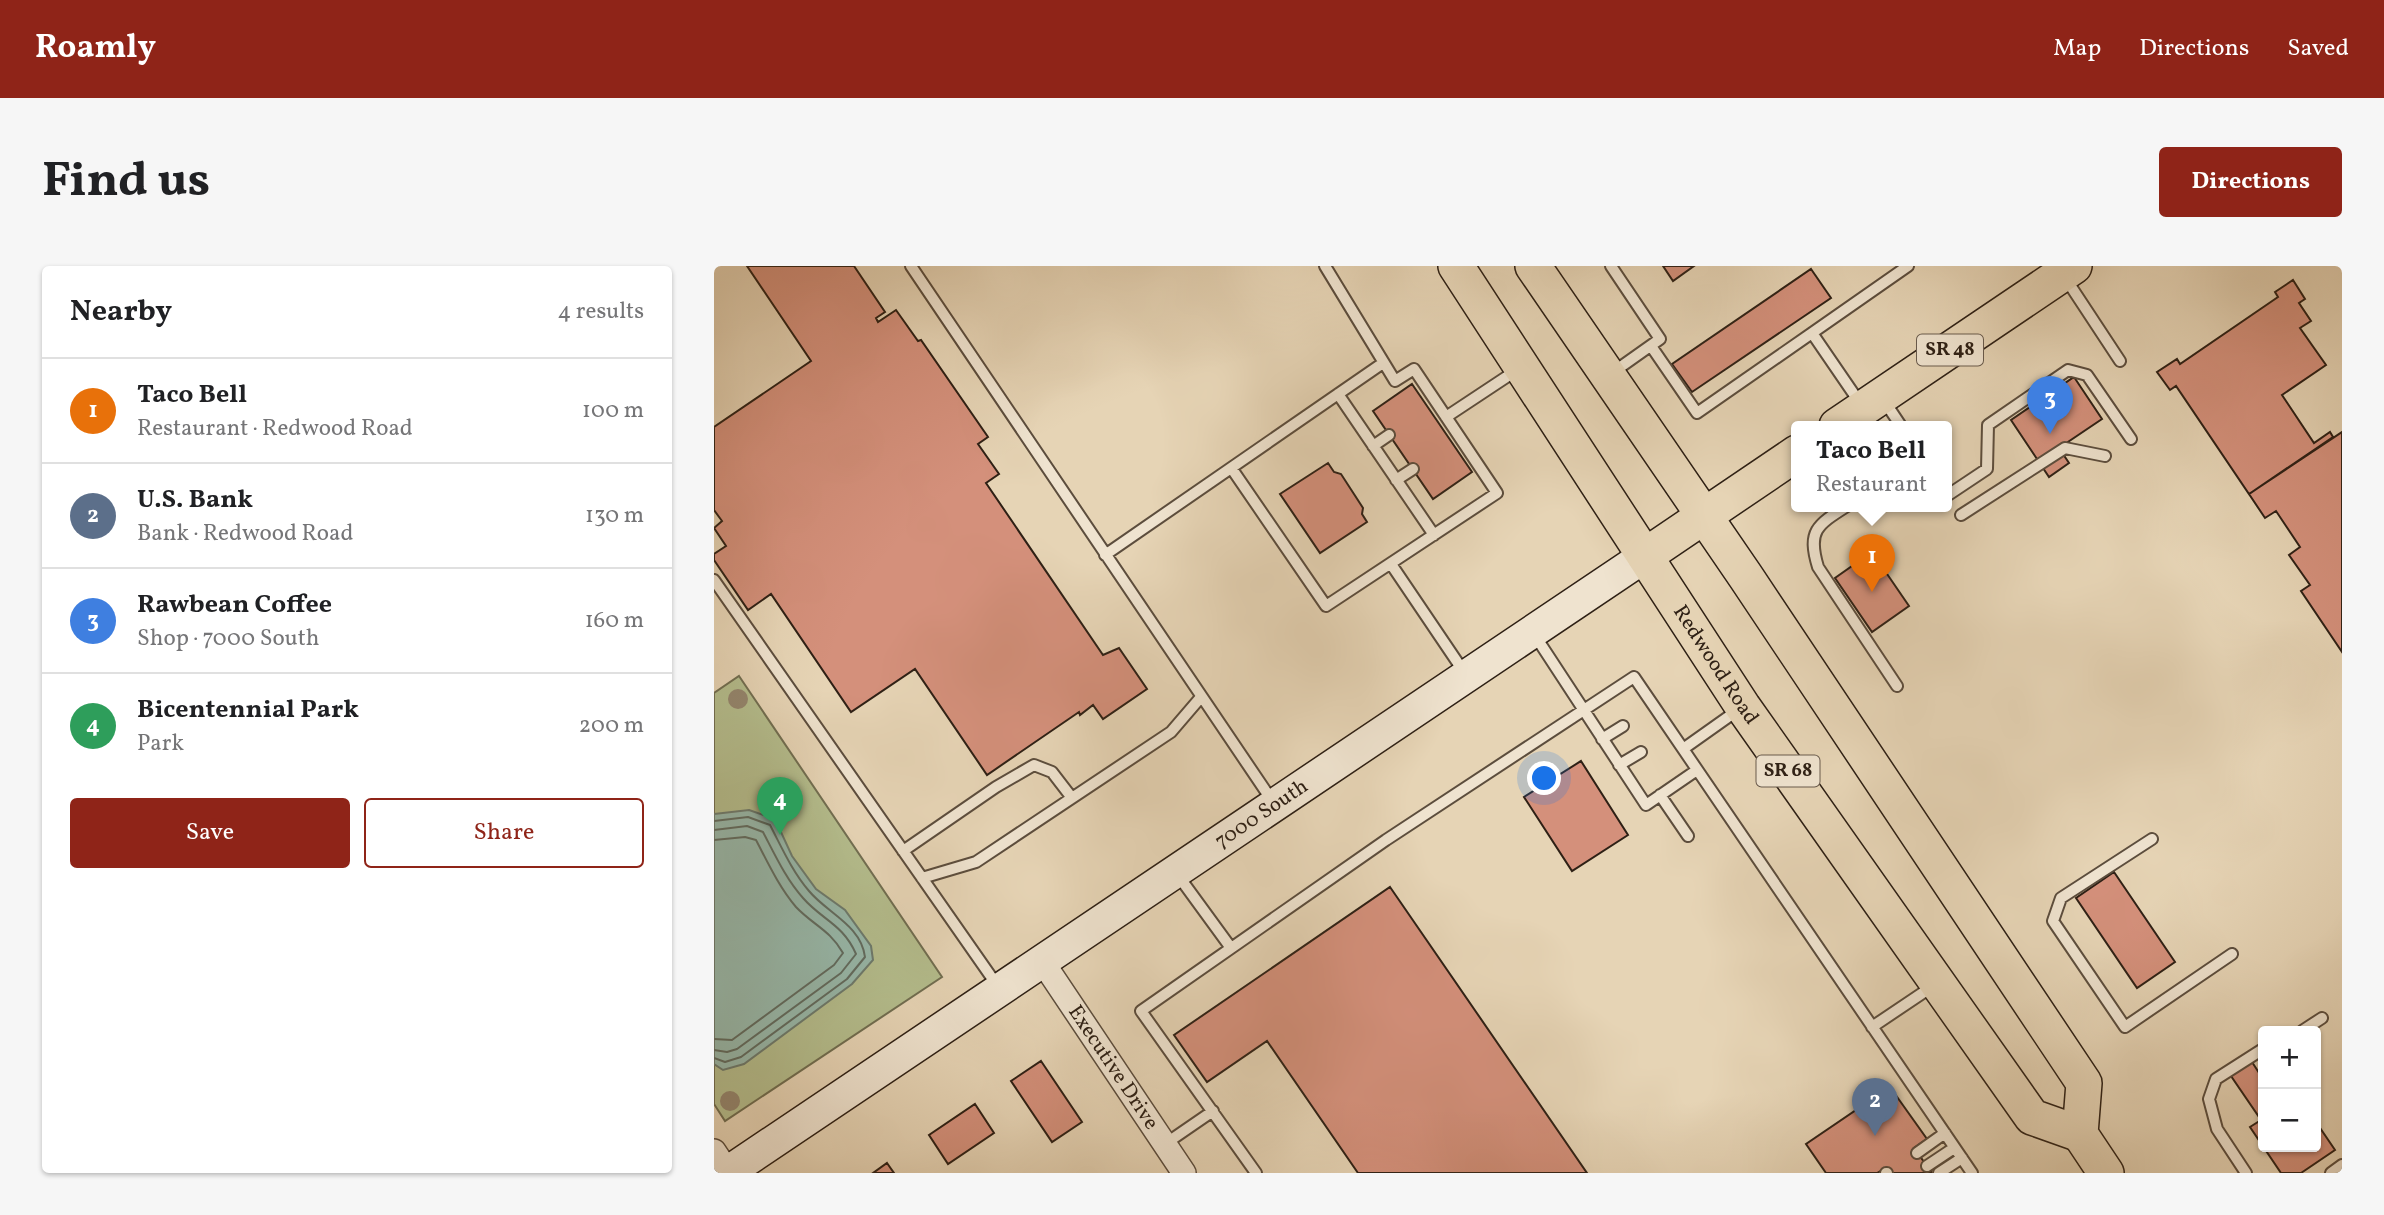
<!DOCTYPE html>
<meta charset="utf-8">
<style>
:root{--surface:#fff;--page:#f6f6f6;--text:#202124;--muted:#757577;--line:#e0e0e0;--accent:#8f2418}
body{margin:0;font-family:Vollkorn,serif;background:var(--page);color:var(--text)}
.controls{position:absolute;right:21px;bottom:21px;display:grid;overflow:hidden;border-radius:7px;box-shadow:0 2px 5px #0004}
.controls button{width:63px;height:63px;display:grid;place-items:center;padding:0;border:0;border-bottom:2px solid var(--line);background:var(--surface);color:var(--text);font:35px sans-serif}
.you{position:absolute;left:831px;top:513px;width:24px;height:24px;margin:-18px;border:5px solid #fff;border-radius:50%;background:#1a73e8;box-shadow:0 0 0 10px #1a73e833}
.badge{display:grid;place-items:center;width:46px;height:46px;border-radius:50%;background:var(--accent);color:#fff;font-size:23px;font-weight:700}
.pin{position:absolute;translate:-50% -58px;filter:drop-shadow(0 2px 4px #0008)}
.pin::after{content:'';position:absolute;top:37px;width:24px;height:21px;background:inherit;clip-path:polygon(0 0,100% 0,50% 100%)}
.popup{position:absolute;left:1077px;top:155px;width:161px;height:91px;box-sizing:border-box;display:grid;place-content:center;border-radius:7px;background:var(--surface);filter:drop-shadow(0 2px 5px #0005);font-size:23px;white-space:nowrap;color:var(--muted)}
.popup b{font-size:26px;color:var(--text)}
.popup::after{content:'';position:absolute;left:50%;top:100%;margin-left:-14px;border:14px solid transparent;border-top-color:var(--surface)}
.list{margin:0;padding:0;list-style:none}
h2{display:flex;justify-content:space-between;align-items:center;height:91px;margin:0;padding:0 28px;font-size:30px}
h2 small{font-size:23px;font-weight:400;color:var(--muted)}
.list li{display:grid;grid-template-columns:46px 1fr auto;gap:21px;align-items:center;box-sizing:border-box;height:105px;padding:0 28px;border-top:2px solid var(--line)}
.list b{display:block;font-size:26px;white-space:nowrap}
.list p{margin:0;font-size:23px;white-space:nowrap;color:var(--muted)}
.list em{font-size:23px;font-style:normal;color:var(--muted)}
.actions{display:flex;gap:14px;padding:21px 28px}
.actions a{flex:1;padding:16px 0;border:2px solid var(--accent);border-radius:7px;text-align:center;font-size:24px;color:var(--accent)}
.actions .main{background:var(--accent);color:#fff}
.map{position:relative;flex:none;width:1628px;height:907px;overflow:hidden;border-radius:7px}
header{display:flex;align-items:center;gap:42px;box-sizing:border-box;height:98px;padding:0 35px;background:var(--accent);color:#fff}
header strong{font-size:33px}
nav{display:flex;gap:38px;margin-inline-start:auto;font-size:24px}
.intro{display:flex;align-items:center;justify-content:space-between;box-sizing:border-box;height:168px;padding:0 42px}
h1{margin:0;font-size:49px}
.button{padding:18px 32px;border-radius:7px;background:var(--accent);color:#fff;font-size:24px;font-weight:700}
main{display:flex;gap:42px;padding:0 42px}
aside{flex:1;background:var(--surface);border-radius:7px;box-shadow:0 2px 5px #0004}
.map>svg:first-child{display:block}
.green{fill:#b4bd8d;stroke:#716e51;stroke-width:2}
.water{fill:#97b8aa;stroke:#6d7b6e;stroke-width:2}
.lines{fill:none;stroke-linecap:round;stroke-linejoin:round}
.shore{stroke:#626c60;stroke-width:2}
.building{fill:#d4907b;stroke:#2e2015;stroke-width:2}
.service-casing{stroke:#5c4d3d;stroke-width:14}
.minor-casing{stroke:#5c4d3d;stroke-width:26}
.secondary-casing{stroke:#2e2015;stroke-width:35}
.primary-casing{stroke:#2e2015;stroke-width:38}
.service{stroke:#efe3cf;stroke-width:10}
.minor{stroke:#efe3cf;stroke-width:23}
.secondary{stroke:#efe3cf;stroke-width:32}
.primary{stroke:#e6d4b5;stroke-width:35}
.tree{fill:#94866e}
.labels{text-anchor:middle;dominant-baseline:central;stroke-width:7;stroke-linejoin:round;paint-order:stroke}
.shield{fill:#efe3cf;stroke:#685a4d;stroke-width:2}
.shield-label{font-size:19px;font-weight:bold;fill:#2e2015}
.street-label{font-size:21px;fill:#2e2015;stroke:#efe3cf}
</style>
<header>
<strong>Roamly</strong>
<nav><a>Map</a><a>Directions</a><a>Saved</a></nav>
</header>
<div class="intro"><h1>Find us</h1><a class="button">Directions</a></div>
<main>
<aside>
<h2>Nearby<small>4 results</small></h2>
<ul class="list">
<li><span class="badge" style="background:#e8710a">1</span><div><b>Taco Bell</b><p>Restaurant · Redwood Road</p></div><em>100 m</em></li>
<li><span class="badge" style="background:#5c6f8a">2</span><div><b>U.S. Bank</b><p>Bank · Redwood Road</p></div><em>130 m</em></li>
<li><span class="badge" style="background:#3f7fe0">3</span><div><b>Rawbean Coffee</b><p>Shop · 7000 South</p></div><em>160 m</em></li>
<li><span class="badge" style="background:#2e9e5b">4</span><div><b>Bicentennial Park</b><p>Park</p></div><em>200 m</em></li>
</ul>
<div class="actions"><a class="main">Save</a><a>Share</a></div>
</aside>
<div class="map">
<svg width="1628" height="907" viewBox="0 0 1628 907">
<rect width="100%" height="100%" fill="#e6d4b5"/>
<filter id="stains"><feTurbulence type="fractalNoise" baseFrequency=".00286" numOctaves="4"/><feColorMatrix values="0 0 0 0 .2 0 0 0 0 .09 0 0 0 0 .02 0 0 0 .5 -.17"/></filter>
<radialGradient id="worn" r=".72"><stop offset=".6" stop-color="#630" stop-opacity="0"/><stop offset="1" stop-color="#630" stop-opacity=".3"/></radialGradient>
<path class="green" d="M25 410 228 711 11 855 0 838V427Z"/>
<path class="water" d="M35 544 61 553 78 590 102 623 131 644 157 680 159 694 138 718 30 798 9 804 0 798V548Z"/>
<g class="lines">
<path class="shore" d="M0 555 34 551 56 559C68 582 78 605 95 625 113 647 147 659 151 691L133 713 27 791 11 796 0 792
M0 564 33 560 49 566C61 589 72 613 89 632 108 654 129 658 142 688L127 707 23 783 13 786 0 784
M0 574 31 571 42 574C54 597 65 621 82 641 99 659 116 664 129 687L120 699 18 774 0 773"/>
</g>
<path class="building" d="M33 0H140L171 46 162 52 164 56 182 44 204 75 207 74 274 171 264 178 285 208 272 217 389 389 405 382 433 423 389 453 379 439 366 449 365 446 273 509 201 403 137 446 57 328 34 344 0 294V288L12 280 0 262 8 255 0 244V161L97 95Z
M949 0H980L959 15Z
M1097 3 1117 32 978 126 958 98Z
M1579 14 1591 33 1585 37 1597 55 1586 62 1612 99 1568 129 1600 177 1616 166 1619 171 1535 228 1462 120 1456 124 1443 106 1463 93 1466 98 1564 31 1561 26Z
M1360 111 1388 153 1345 182 1355 197 1335 211 1297 154Z
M698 118 758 206 719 233 659 145Z
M1628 166V386L1587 325 1596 319 1575 289 1586 281 1562 245 1551 252 1535 228Z
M614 197 620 206 627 208 649 242 648 248 653 256 606 287 566 228Z
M1158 286 1195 340 1158 366 1121 312Z
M867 495 914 569 858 605 810 531Z
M1400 606 1461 696 1423 722 1362 632Z
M676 621 873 907H644L553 775 493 816 460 769Z
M327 795 368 856 338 876 297 815Z
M1538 796 1549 813V881H1602V856L1621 884 1587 907H1567L1536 861 1547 854 1517 810Z
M1176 821 1213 873 1200 882 1218 907H1173L1170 903 1163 907H1112L1092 878Z
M261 838 280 867 234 898 215 869Z
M173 897 180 907H159Z"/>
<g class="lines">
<g class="service-casing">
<path id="service" d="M197 0 559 536
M897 0 946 73 898 107
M1352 13 1406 95
M937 80 983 147 1098 67
M624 128 720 269
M1169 133 1187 160
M1148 140 1098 67 1194 0
M732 151 803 104
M659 180 675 169
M518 203 612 340 783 227 700 103 681 115 611 0
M682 214 699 203
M1234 229 1273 203 1274 159 1354 104 1373 109 1417 173
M1133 240C1103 259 1093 265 1104 301L1183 420
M1247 249 1351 182 1391 190
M391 289 669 97
M677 298 752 409
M0 314 285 722
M820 368 932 539 983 504
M888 473 909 460
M969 483 1024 444
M905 499 927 486
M946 529 974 570
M1438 573 1347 632 1339 655 1411 761 1518 688
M189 585 282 521 320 499 338 506 358 532
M463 608 517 682
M208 612 262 596 457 466 487 431
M1158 761 1219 720
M1588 765 1608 752
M451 878 499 845
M1203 887 1231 867
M1213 900 1240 882
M542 907 427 745 672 574 920 411 1258 907
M1172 907H1173
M1225 907 1248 892
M1532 907 1503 863 1495 833 1502 813 1549 783
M1617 907 1628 899"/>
</g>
<g class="minor-casing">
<g id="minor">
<path id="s1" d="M328 695 470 907"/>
<path d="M0 885 14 906"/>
</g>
</g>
<g class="secondary-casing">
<g id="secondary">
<path id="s2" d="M13 907 931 290"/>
</g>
</g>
<g class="primary-casing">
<g id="primary">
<path id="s3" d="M742 0 1029 441 1318 851 1366 868"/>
<path d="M819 0 1032 311 1370 817 1366 868 1392 907"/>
<path d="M1123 160 1360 0"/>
<path d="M931 290 1083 187"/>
</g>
</g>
<use href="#service" class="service"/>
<use href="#minor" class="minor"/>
<use href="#secondary" class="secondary"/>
<use href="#primary" class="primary"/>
</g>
<g class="tree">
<circle cx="24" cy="433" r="10"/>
<circle cx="16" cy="835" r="10"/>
</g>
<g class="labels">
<g class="shield">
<rect x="1203" y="68.5" width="66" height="31" rx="5"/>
<rect x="1042.5" y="489.5" width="63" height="31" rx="5"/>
</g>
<g class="shield-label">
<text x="1236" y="84">SR 48</text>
<text x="1074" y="505">SR 68</text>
</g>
<g class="street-label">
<text stroke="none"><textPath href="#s3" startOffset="476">Redwood Road</textPath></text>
<text stroke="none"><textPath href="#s2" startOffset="644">7000 South</textPath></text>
<text stroke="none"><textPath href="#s1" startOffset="128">Executive Drive</textPath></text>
</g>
</g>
<rect width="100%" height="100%" filter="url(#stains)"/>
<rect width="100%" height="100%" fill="url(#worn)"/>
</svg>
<div class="controls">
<button>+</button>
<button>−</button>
</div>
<div class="you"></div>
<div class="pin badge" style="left:1158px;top:326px;background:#e8710a">1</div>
<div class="popup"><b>Taco Bell</b>Restaurant</div>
<div class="pin badge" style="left:1161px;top:870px;background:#5c6f8a">2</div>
<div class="pin badge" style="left:1336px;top:168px;background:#3f7fe0">3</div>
<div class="pin badge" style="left:66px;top:569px;background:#2e9e5b">4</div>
</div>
</main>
